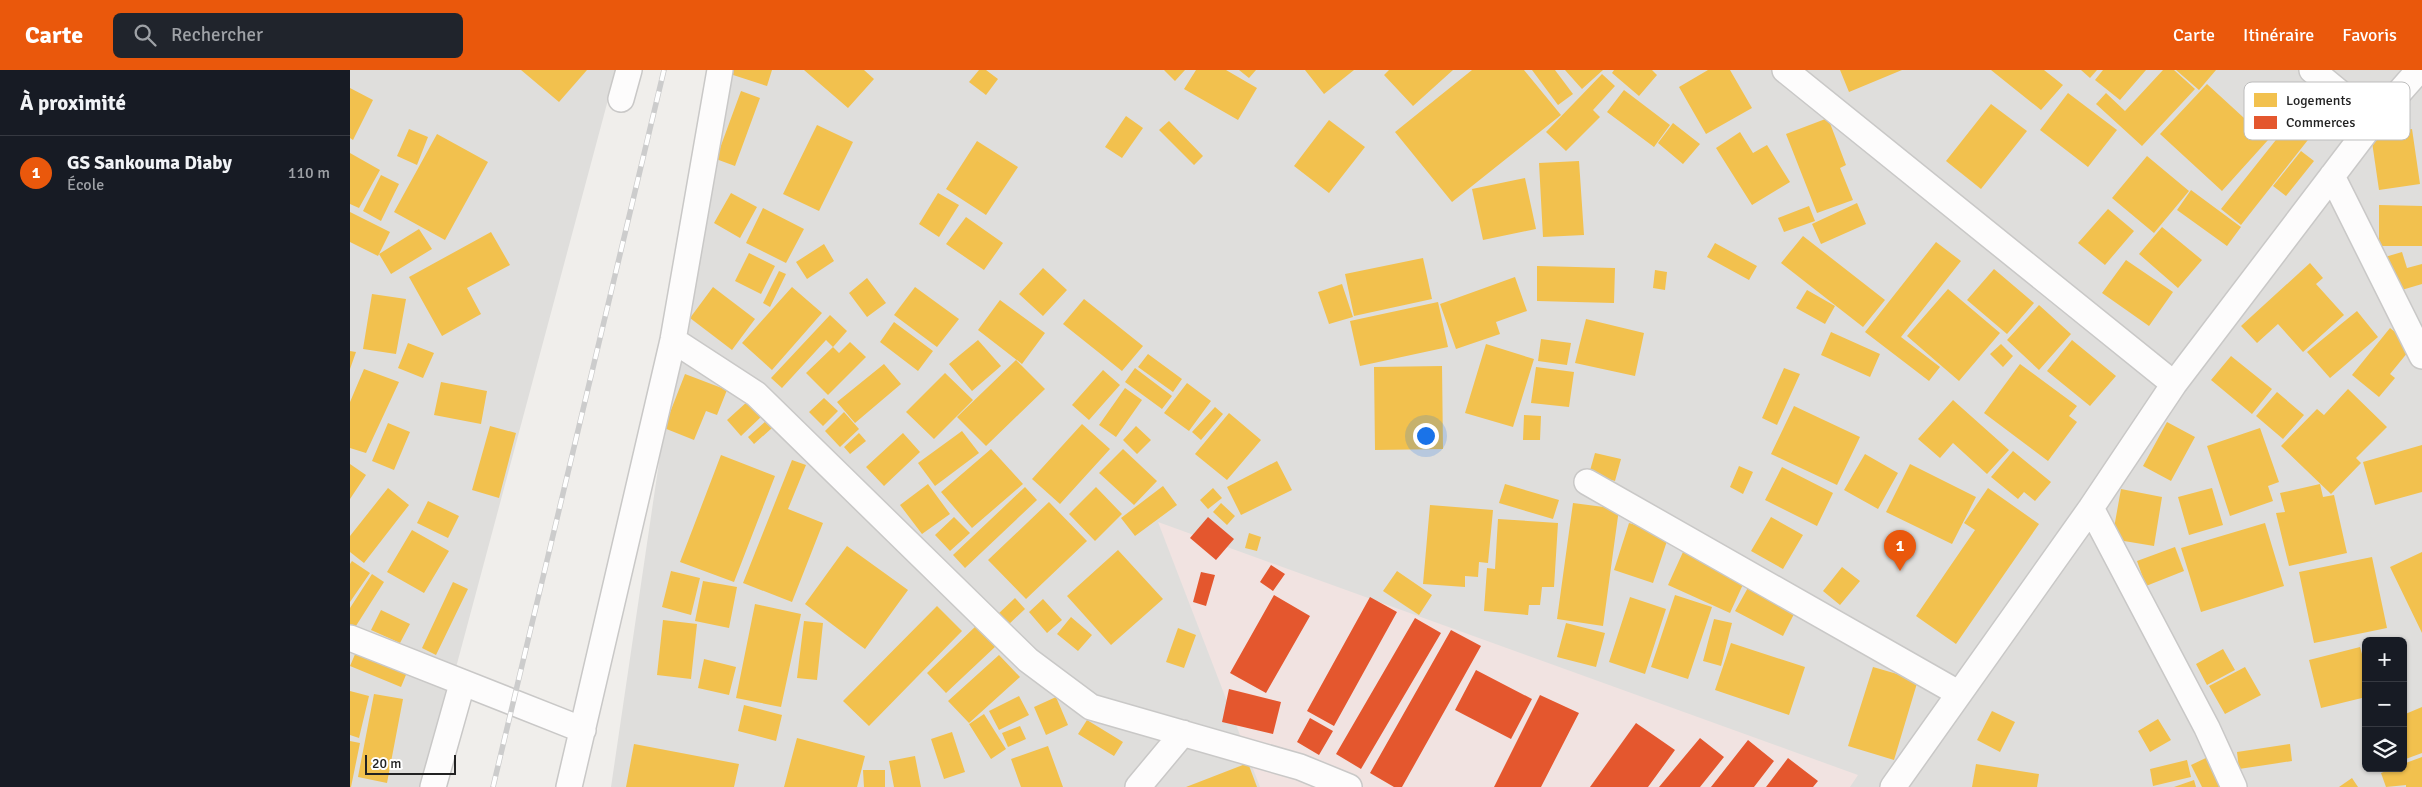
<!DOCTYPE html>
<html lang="fr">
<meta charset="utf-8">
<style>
:root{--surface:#171b24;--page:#20242c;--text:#f1f3f6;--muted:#9ea1a6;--line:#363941;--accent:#ea580c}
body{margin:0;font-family:Signika,sans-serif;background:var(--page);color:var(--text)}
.controls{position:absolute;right:15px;bottom:15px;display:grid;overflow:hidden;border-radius:8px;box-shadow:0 1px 4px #0004}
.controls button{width:45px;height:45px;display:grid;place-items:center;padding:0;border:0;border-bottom:1px solid var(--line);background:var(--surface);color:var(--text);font:25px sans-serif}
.scale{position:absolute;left:15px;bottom:12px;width:91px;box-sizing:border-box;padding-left:5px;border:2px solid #222;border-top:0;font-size:14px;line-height:18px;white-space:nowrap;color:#222;-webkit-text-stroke:4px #fff;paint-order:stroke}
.you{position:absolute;left:1075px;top:365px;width:18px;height:18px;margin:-12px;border:4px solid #fff;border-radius:50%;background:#1a73e8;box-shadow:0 0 0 8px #1a73e833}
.badge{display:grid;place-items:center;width:32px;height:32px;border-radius:50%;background:var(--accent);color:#fff;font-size:16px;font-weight:700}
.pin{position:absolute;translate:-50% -41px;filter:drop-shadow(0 1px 2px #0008)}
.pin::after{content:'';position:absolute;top:26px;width:18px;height:15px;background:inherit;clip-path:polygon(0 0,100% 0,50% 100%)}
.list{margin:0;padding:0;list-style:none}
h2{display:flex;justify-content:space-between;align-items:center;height:65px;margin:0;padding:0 20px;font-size:21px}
h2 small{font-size:16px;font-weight:400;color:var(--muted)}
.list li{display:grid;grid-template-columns:32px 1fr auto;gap:15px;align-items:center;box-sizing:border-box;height:75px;padding:0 20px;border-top:1px solid var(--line)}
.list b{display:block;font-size:19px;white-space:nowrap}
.list p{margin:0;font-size:16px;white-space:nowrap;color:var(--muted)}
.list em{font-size:16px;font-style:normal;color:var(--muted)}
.icon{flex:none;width:28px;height:28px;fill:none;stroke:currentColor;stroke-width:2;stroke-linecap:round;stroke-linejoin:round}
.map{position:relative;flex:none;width:2072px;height:717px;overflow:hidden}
header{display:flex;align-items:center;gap:30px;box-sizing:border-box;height:70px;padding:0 25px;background:var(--accent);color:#fff}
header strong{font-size:24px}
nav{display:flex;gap:28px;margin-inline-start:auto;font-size:18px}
.search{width:350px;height:45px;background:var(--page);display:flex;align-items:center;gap:12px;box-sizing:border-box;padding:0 18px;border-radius:8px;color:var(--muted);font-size:19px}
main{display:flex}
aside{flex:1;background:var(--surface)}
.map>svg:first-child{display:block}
.residential{fill:#dfdedc;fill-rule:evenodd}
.commercial{fill:#f1e3e1}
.homes{fill:#f2c14e}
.shops{fill:#e4572e}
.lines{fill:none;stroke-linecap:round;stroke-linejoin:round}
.street-casing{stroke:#c9c8c7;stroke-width:28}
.street{stroke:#fdfcfc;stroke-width:25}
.rail-casing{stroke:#ccc;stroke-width:5.5}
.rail{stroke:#fff;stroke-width:4;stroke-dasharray:11;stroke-linecap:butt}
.key{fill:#fff;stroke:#bdbdbd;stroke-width:1}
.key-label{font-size:14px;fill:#222}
</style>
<header>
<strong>Carte</strong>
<div class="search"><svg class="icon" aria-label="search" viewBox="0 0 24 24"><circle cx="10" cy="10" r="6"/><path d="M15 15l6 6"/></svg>Rechercher</div>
<nav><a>Carte</a><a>Itinéraire</a><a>Favoris</a></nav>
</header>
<main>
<aside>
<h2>À proximité<small></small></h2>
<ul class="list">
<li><span class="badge">1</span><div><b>GS Sankouma Diaby</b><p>École</p></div><em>110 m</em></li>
</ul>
</aside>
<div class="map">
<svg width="2072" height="717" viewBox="0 0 2072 717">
<rect width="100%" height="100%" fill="#f0eeeb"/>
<path class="residential" d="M0 0H266L74 717H0Z
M367 0H2072V717H261ZM2016 571H2053V698H2016Z"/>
<path class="commercial" d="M808 452 1508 705 1500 717H910Z"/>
<path class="homes" d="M171 0H237L209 32Z
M382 0H422L417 16 380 4Z
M454 0H514L524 9 498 38Z
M629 0H636L648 9 636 25 619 12Z
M814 0H835L825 11Z
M846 0H876L907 18 888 50 834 19Z
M889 0H906L899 8Z
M955 0H1004L974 24Z
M1039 0H1103L1063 36 1034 5Z
M1122 0H1174L1211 45 1102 132 1045 62Z
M1182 0H1205L1223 24 1208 35Z
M1215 0H1253L1232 19Z
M1264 0H1302L1307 5 1289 26 1262 3Z
M1358 0H1380L1402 38 1356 64 1329 17Z
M1490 0H1552L1499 22Z
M1641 0H1694L1713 15 1691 40Z
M1731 0H1747L1740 8Z
M1753 0H1796L1770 30 1745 10Z
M1813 0H1824L1845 19 1792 76 1746 34 1756 23 1775 41Z
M1826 0H1866L1849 20Z
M1252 4 1265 16 1243 40 1250 47 1216 81 1196 62Z
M1857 14 1918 70 1872 121 1810 64Z
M0 18 23 30 3 70 0 68Z
M1274 20 1320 55 1304 77 1257 42Z
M391 21 410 28 385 96 366 89Z
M1718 23 1767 60 1738 97 1690 60Z
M1957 31 1976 47 1891 155 1871 139Z
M1641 34 1677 61 1631 119 1596 91Z
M776 46 793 58 772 88 755 77Z
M1478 48 1496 95 1490 98 1503 130 1467 143 1436 64Z
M979 50 1015 77 979 123 944 96Z
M819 51 853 86 844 95 809 60Z
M1323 53 1350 74 1333 94 1308 73Z
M467 55 503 72 469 141 433 124Z
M59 59 78 67 67 95 47 86Z
M2062 59 2070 114 2029 120 2021 65Z
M1390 62 1403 83 1417 75 1440 112 1402 135 1366 78Z
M87 64 138 92 95 170 44 142Z
M627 71 668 97 636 145 596 119Z
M1951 81 1964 91 1936 126 1923 116Z
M0 83 30 100 9 138 0 134Z
M1797 86 1839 121 1804 163 1762 128Z
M1229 91 1234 165 1193 167 1189 93Z
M31 105 49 114 31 151 13 141Z
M1175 108 1186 159 1133 170 1122 119Z
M1841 120 1891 157 1877 176 1827 140Z
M381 123 407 137 390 168 364 153Z
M588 123 609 135 589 167 569 154Z
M1507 133 1516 154 1471 174 1462 154Z
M2029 135 2072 136V176H2029Z
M1459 136 1465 151 1434 162 1428 148Z
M413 138 454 159 436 193 396 173Z
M1758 139 1784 161 1755 195 1728 173Z
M0 142 40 162 28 186 0 172Z
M616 147 653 173 634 200 596 174Z
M1812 157 1852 190 1828 218 1789 184Z
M69 159 82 179 41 204 29 184Z
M141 162 160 195 117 218 131 244 92 266 59 207Z
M1453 166 1535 230 1513 257 1431 193Z
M1586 172 1611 191 1551 267 1590 297 1579 311 1515 262Z
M1365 173 1407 196 1399 210 1357 187Z
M474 174 484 191 457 209 446 192Z
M2052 182 2057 198 2072 194V214L2045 222 2035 187Z
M399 183 425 196 411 224 385 211Z
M1073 188 1082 229 1004 246 995 204Z
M1776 190 1823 222 1799 256 1752 223Z
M1960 193 1973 208 1966 214 1994 245 1953 282 1928 254 1907 273 1891 256Z
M1187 196 1265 198 1264 233 1187 231Z
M693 198 717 220 693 246 669 224Z
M1644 199 1684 233 1657 264 1617 230Z
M1305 200 1317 202 1315 220 1303 218Z
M429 201 436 204 420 237 413 233Z
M1165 207 1177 241 1146 252 1150 264 1106 279 1090 234Z
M517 208 536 233 517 247 499 223Z
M992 214 1003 247 979 254 968 222Z
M363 217 405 249 382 280 340 248Z
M442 217 472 243 422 300 392 273Z
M565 217 609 249 587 277 544 245Z
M1598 219 1650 263 1609 311 1557 266Z
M1457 220 1485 236 1475 254 1446 238Z
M22 224 56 229 46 284 13 279Z
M734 229 793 276 772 301 713 254Z
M650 230 695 263 672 294 628 260Z
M1088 232 1098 277 1010 296 1000 251Z
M1689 235 1721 264 1689 300 1657 270Z
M2007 241 2028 267 1980 308 1957 282Z
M480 245 497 261 483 277 476 270 432 318 421 308Z
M1236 249 1294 263 1285 306 1225 293Z
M544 252 583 281 568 301 530 272Z
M2040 258 2063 276 2040 304 2045 308 2029 327 2002 305Z
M1481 262 1530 284 1520 307 1471 285Z
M1191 269 1221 273 1217 295 1188 291Z
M628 270 651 296 622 321 599 294Z
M1722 270 1766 306 1740 336 1697 301Z
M500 272 516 287 478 325 456 303 483 277 489 283Z
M58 273 84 283 73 308 48 298Z
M1136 274 1184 289 1163 357 1115 343Z
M1651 274 1663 286 1653 297 1640 284Z
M0 281 6 282 0 299Z
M798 284 832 309 823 322 788 297Z
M1881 286 1922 319 1902 344 1861 310Z
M666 290 695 319 636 376 607 347Z
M534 294 551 314 505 353 487 332Z
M1670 294 1727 336 1719 346 1727 352 1698 391 1634 343Z
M1092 296 1093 379 1025 380 1024 297Z
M1186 297 1224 302 1219 337 1181 333Z
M785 298 822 326 812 339 775 312Z
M1434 298 1450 304 1427 355 1412 348Z
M14 299 49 312 16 383 0 378V332Z
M753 300 770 315 739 350 722 335Z
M595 303 623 330 584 369 556 342Z
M335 304 377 320 367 345 356 341 344 370 314 358Z
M91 312 137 321 131 354 84 345Z
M837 313 861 331 839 361 814 343Z
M775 318 792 330 766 367 749 355Z
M1998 319 2037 357 2006 388 2011 393 1981 424 1931 376 1967 339 1974 345Z
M1927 322 1954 345 1933 369 1906 346Z
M474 328 488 341 473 356 459 342Z
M1603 330 1659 380 1637 404 1603 373 1590 388 1568 369Z
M398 331 412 346 391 366 377 350Z
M1444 336 1510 367 1487 415 1421 384Z
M865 337 873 344 851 370 842 362Z
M494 342 509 359 490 377 475 361Z
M879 343 911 370 877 410 845 384Z
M1174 345 1191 346 1190 370H1173Z
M416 351 422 358 404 374 398 367Z
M1817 352 1845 367 1821 411 1793 396Z
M38 353 60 362 44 400 22 391Z
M732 354 760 379 710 434 682 409Z
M140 356 166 363 149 428 122 420Z
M786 356 801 370 787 384 773 370Z
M1910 358 1929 412 1918 416 1923 431 1880 446 1857 376Z
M612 361 629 383 585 416 568 393Z
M509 363 516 371 500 384 494 377Z
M553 363 570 382 534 416 516 397Z
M2072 375V422L2025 435 2013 392Z
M641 379 673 414 622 458 591 422Z
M773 379 807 411 784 435 749 403Z
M1663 381 1701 412 1685 431 1674 422 1668 429 1641 407Z
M1245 383 1271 389 1265 411 1239 404Z
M1515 384 1548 403 1528 439 1494 420Z
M371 385 425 406 384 512 330 492Z
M442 390 456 395 438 439 473 453 442 532 393 513Z
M927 391 942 420 891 445 877 417Z
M0 394 16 405 0 429Z
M1560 394 1626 427 1602 474 1536 442Z
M1389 396 1403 402 1393 424 1380 417Z
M1432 397 1483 423 1467 456 1415 430Z
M578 414 600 444 572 464 550 435Z
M1155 414 1209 430 1203 449 1149 433Z
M1970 414 1973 427 1984 425 1997 483 1939 496 1926 443 1935 442 1930 423Z
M813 416 827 435 785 466 771 448Z
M675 417 687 430 615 498 603 485Z
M746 417 772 444 745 471 719 444Z
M38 418 59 435 14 493 0 482V466Z
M863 418 872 428 858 439 850 430Z
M1638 418 1689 454 1606 574 1566 546 1625 460 1614 453Z
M1862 418 1873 455 1839 465 1828 427Z
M1771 419 1812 427 1804 476 1762 469Z
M78 431 109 446 98 468 67 453Z
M699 432 737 471 676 529 638 490Z
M871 433 885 446 877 455 863 442Z
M1223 433 1269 439 1253 556 1207 549Z
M1080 435 1143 440 1138 493 1129 492 1128 507 1115 506V517L1073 514Z
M604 447 620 463 600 481 585 465Z
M1421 447 1453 465 1433 499 1401 481Z
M1148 449 1208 453 1204 517H1192L1190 535H1179L1178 545 1134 541 1137 498 1145 499Z
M1279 453 1319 465 1303 513 1264 500Z
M1915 453 1934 516 1851 542 1831 478Z
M62 460 99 481 74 523 37 502Z
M899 463 911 467 907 481 895 478Z
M497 476 558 520 515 579 455 534Z
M1825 477 1834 501 1796 516 1787 491Z
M768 480 813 529 761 575 717 526Z
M1333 482 1395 510 1380 543 1318 515Z
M2072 482V563L2040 497Z
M2022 487 2037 558 1964 573 1949 502Z
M2 491 20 503 0 532V494Z
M1492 497 1510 511 1490 535 1473 521Z
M321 501 350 508 341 545 312 537Z
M1047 501 1082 525 1069 545 1033 521Z
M22 504 34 512 4 559 0 556V538Z
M353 511 387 517 379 558 345 551Z
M103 512 118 519 86 585 72 578Z
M1400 514 1447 538 1433 566 1385 541Z
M1325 525 1362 537 1338 609 1301 597Z
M1280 527 1316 539 1295 604 1259 592Z
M665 528 675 539 657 556 647 545Z
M693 529 712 550 697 563 679 542Z
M405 534 451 544 431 637 386 628Z
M587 536 612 561 519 656 493 631Z
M31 540 60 554 50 573 21 560Z
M721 547 742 565 728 581 707 564Z
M1364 549 1382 553 1371 596 1353 591Z
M313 550 347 554 341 609 307 605Z
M454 551 473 553 467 610 447 608Z
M1216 553 1255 563 1246 597 1207 587Z
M627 555 646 576 596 623 577 603Z
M828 558 846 565 834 598 816 592Z
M1381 573 1455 597 1439 645 1365 620Z
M9 575 60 595 51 617 0 596Z
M2010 577 2016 598V627L1971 638 1959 590Z
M1873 579 1885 600 1857 615 1846 594Z
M649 585 670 607 619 653 598 631Z
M354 589 386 597 379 625 348 618Z
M1523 597 1568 610 1544 690 1498 676Z
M1895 597 1911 625 1875 644 1859 616Z
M0 621 19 626 9 668 0 665Z
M24 624 53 629 37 713 8 707Z
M669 626 679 645 649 660 639 641Z
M706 627 718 655 696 665 684 637Z
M394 635 432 645 426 671 388 661Z
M2072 637V683L2053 690V645Z
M1642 641 1665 652 1650 682 1627 670Z
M634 644 656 679 641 689 619 654Z
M1808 649 1821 670 1800 682 1788 661Z
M737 650 773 672 764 686 728 664Z
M670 656 676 669 658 677 652 663Z
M602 662 615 702 594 709 581 669Z
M447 668 515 686 507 717H434Z
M0 671 10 673 1 717H0Z
M284 674 389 694 384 717H276Z
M1940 674 1942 691 1889 699 1887 682Z
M698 676 713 717H671L661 689Z
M565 686 571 717H544L539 691Z
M1858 687 1872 717H1852L1841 695Z
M2072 687V717H2056V715L2036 717 2031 703 2044 698H2053V694Z
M1837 690 1841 707 1803 716 1800 699Z
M898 693 907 717H836Z
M1626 694 1689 704 1687 717H1622Z
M513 700H535V717H514Z
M2002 708 2008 717H1989Z
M1844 710 1846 717H1824Z"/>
<path class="shops" d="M858 447 884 469 866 490 840 468Z
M921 495 935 504 923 521 910 512Z
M851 502 865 505 856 536 843 532Z
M924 525 960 546 916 623 880 603Z
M1020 527 1047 542 984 656 957 641Z
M1065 548 1091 563 1011 699 986 684Z
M1101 560 1131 576 1052 717H1044L1020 703Z
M1126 600 1182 629 1161 669 1105 640Z
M879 619 931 632 923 664 872 652Z
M1190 625 1229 643 1191 717H1144Z
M960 648 983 661 969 685 947 672Z
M1286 653 1325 680 1298 717H1240Z
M1350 668 1374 687 1350 717H1309Z
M1398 670 1424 691 1404 717H1361Z
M1438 688 1468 711 1463 717H1416Z"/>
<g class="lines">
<g class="street-casing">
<path id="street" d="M1435 0 1824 314
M1962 0 2024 51
M271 29 279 0
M1982 106 2072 286
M323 270 406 324 678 590 741 637 950 697 999 717
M1237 412 1608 623
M1741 438 1857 658 1884 717
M0 568 233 660
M83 717 112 614
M219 717 323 270 370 0
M788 717 833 663
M1543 717 1741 438 1824 314 2024 51 2069 0"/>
</g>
<use href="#street" class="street"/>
<g class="rail-casing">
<path id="rail" d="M143 717 314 0"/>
</g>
<use href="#rail" class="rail"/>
</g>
<rect x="1894" y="12" width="166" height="58" rx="8" class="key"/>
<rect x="1904" y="23" width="23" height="14" fill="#f2c14e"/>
<rect x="1904" y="46" width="23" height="13" fill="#e4572e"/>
<g class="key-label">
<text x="1936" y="35">Logements</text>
<text x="1936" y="57">Commerces</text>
</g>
</svg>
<div class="controls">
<button>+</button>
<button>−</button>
<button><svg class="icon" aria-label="layers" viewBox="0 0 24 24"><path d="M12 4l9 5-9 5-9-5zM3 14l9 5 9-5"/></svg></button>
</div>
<div class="scale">20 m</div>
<div class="you"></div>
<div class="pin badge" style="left:1550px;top:501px">1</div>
</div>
</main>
